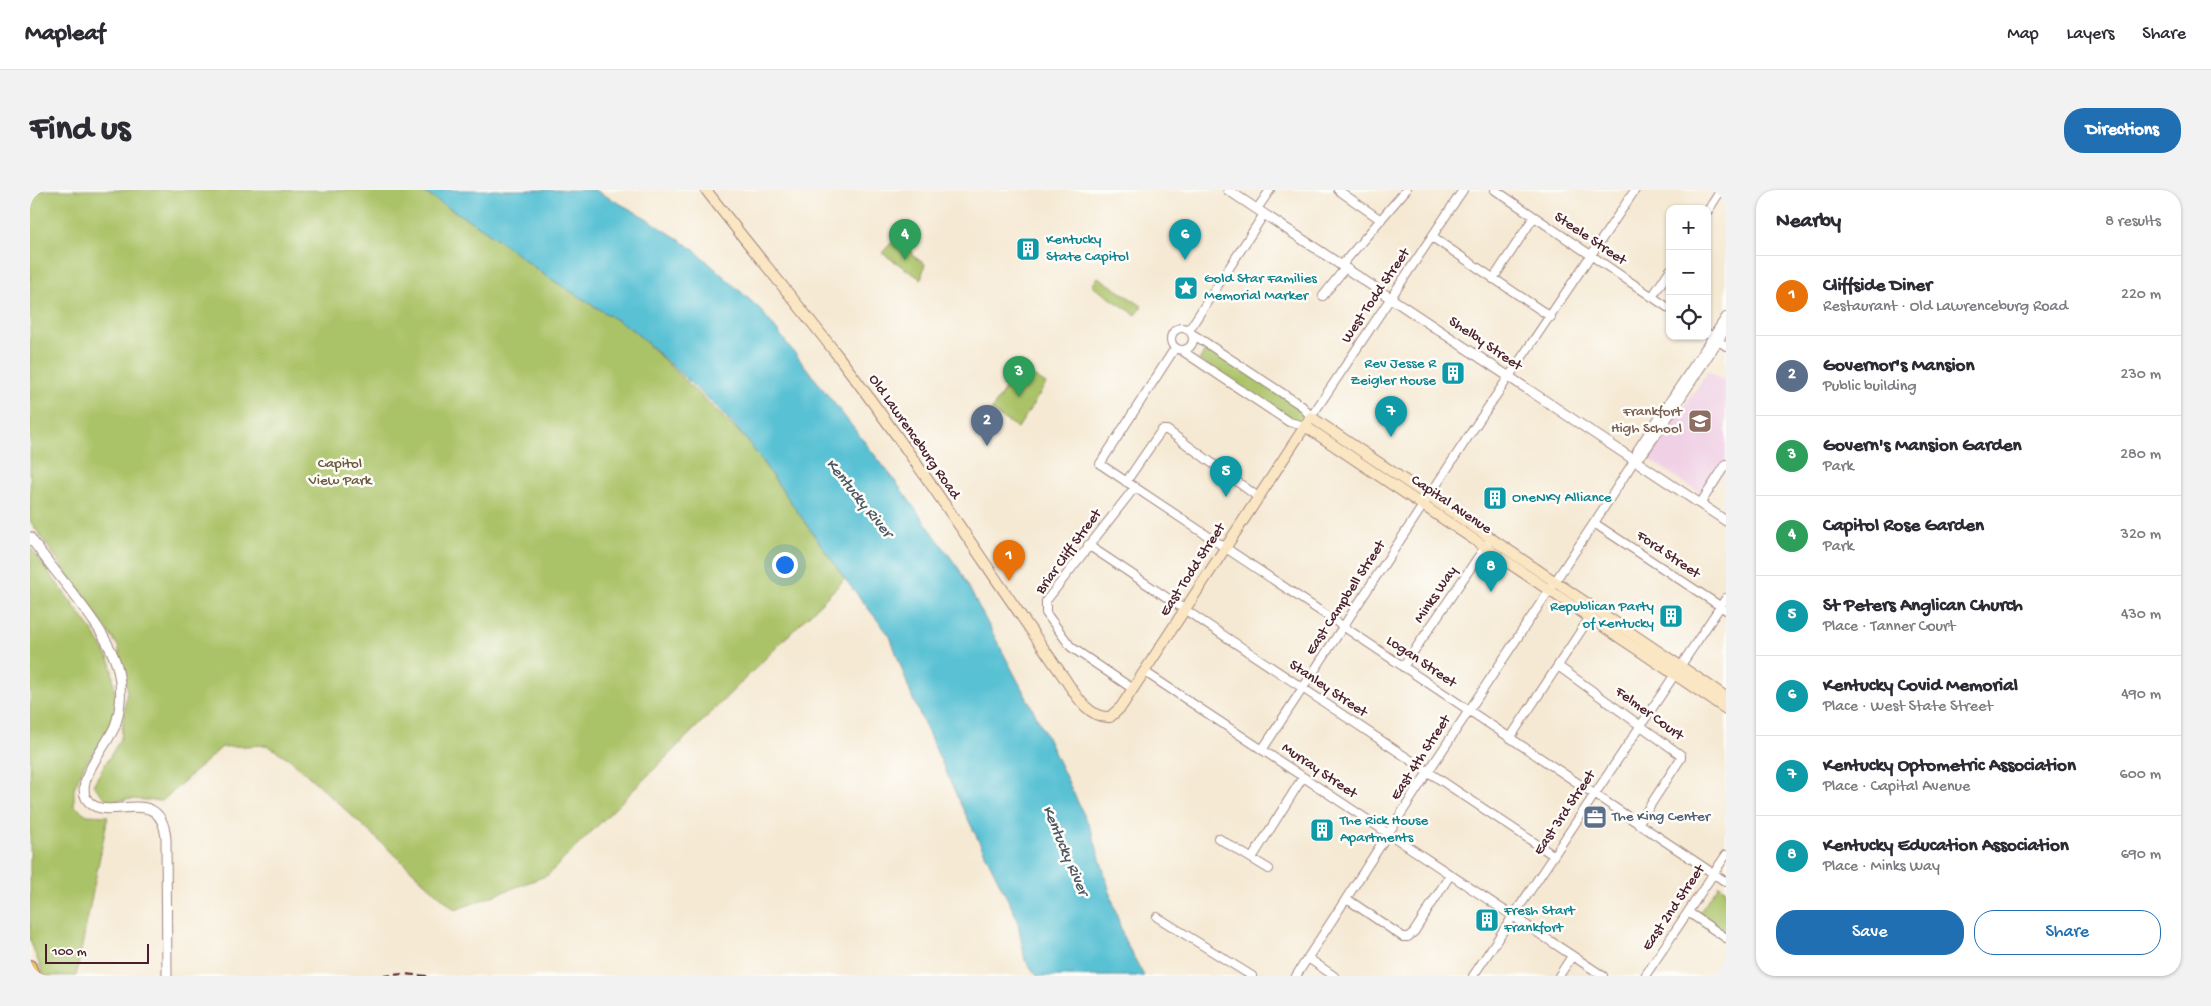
<!DOCTYPE html>
<meta charset="utf-8">
<style>
:root{--surface:#fff;--page:#f2f2f3;--text:#2b2b33;--muted:#7c7c81;--line:#e1e1e2;--accent:#1f6fb2}
body{margin:0;font-family:"Gochi Hand",sans-serif;background:var(--page);color:var(--text)}
.controls{position:absolute;right:15px;top:15px;display:grid;overflow:hidden;border-radius:10px;box-shadow:0 1px 4px #0004}
.controls button{width:45px;height:45px;display:grid;place-items:center;padding:0;border:0;border-bottom:1px solid var(--line);background:var(--surface);color:var(--text);font:25px sans-serif}
.scale{position:absolute;left:15px;bottom:12px;width:104px;box-sizing:border-box;padding-left:5px;border:2px solid #4a1f2b;border-top:0;font-size:14px;line-height:18px;white-space:nowrap;color:#4a1f2b;-webkit-text-stroke:4px #fdfcf7;paint-order:stroke}
.you{position:absolute;left:754px;top:374px;width:18px;height:18px;margin:-12px;border:4px solid #fff;border-radius:50%;background:#1a73e8;box-shadow:0 0 0 8px #1a73e833}
.badge{display:grid;place-items:center;width:32px;height:32px;border-radius:50%;background:var(--accent);color:#fff;font-size:16px;font-weight:700}
.pin{position:absolute;translate:-50% -41px;filter:drop-shadow(0 1px 2px #0008)}
.pin::after{content:'';position:absolute;top:26px;width:18px;height:15px;background:inherit;clip-path:polygon(0 0,100% 0,50% 100%)}
.list{margin:0;padding:0;list-style:none}
h2{display:flex;justify-content:space-between;align-items:center;height:65px;margin:0;padding:0 20px;font-size:21px}
h2 small{font-size:16px;font-weight:400;color:var(--muted)}
.list li{display:grid;grid-template-columns:32px 1fr auto;gap:15px;align-items:center;box-sizing:border-box;height:80px;padding:0 20px;border-top:1px solid var(--line)}
.list b{display:block;font-size:19px;white-space:nowrap}
.list p{margin:0;font-size:16px;white-space:nowrap;color:var(--muted)}
.list em{font-size:16px;font-style:normal;color:var(--muted)}
.actions{display:flex;gap:10px;padding:15px 20px}
.actions a{flex:1;padding:11px 0;border:1px solid var(--accent);border-radius:20px;text-align:center;font-size:18px;color:var(--accent)}
.actions .main{background:var(--accent);color:#fff}
.icon{flex:none;width:28px;height:28px;fill:none;stroke:currentColor;stroke-width:2;stroke-linecap:round;stroke-linejoin:round}
.map{position:relative;flex:none;width:1696px;height:786px;overflow:hidden;border-radius:20px}
header{display:flex;align-items:center;gap:30px;box-sizing:border-box;height:70px;padding:0 25px;background:var(--surface);border-bottom:1px solid var(--line)}
header strong{font-size:24px}
nav{display:flex;gap:28px;margin-inline-start:auto;font-size:18px}
.intro{display:flex;align-items:center;justify-content:space-between;box-sizing:border-box;height:120px;padding:0 30px}
h1{margin:0;font-size:35px}
.button{padding:12px 22px;border-radius:20px;background:var(--accent);color:#fff;font-size:18px;font-weight:700}
main{display:flex;gap:30px;padding:0 30px}
aside{flex:1;background:var(--surface);border-radius:20px;box-shadow:0 1px 4px #0004}
.map>svg:first-child{display:block}
.built{fill:#f0d0e5}
.green{fill:#abc368;stroke:#7a714a}
.water{fill:#58c1d4;stroke:#517080}
.lines{fill:none;stroke-linecap:round;stroke-linejoin:round}
.minor-casing{stroke:#a0847f;stroke-width:10}
.tertiary-casing{stroke:#a0847f;stroke-width:11}
.secondary-casing{stroke:#a0847f;stroke-width:12}
.primary-casing{stroke:#a0847f;stroke-width:14}
.minor{stroke:#fff;stroke-width:8}
.tertiary{stroke:#fff;stroke-width:9}
.secondary{stroke:#fbe6c3;stroke-width:10}
.primary{stroke:#f4c16a;stroke-width:11}
.rail{stroke:#4a1f2b;stroke-width:2;stroke-dasharray:8 4;stroke-linecap:butt}
.labels{text-anchor:middle;dominant-baseline:central;stroke-width:5;stroke-linejoin:round;paint-order:stroke}
.street-label{font-size:15px;fill:#4a1f2b;stroke:#fdfcf7}
.culture-label{font-size:15px;fill:#0d838f;stroke:#fdfcf7;text-anchor:start}
.education-label{font-size:15px;fill:#785e54;stroke:#fdfcf7;text-anchor:end}
.park-label{font-size:15px;fill:#6c5840;stroke:#fdfcf7}
.service-label{font-size:15px;fill:#4e5e75;stroke:#fdfcf7;text-anchor:start}
.water-label{font-size:16px;font-style:italic;fill:#4f5866;stroke:#fdfcf7}
</style>
<header>
<strong>Mapleaf</strong>
<nav><a>Map</a><a>Layers</a><a>Share</a></nav>
</header>
<div class="intro"><h1>Find us</h1><a class="button">Directions</a></div>
<main>
<div class="map">
<svg width="1696" height="786" viewBox="0 0 1696 786">
<rect width="100%" height="100%" fill="#fdfcf7"/>
<filter id="ink" filterUnits="userSpaceOnUse"><feTurbulence type="fractalNoise" baseFrequency=".02" numOctaves="2"/><feDisplacementMap in="SourceGraphic" scale="10" xChannelSelector="R" yChannelSelector="G"/><feConvolveMatrix kernelMatrix="1 2 1 2 8 2 1 2 1" color-interpolation-filters="sRGB"/></filter>
<filter id="wash" filterUnits="userSpaceOnUse"><feTurbulence type="fractalNoise" baseFrequency=".0096" numOctaves="4" result="noise"/><feDisplacementMap in="SourceGraphic" scale="20" xChannelSelector="R" yChannelSelector="G"/><feGaussianBlur stdDeviation="1.12" result="paint"/><feColorMatrix in="noise" values="0 0 0 0 0 0 0 0 0 0 0 0 0 0 0 0 0 1.4 0 .05"/><feComposite in="paint" operator="in"/></filter>
<g filter="url(#wash)">
<rect width="100%" height="100%" fill="#f5e9d3"/>
<path class="built" d="M1678 181 1696 192V271L1673 305 1619 269Z"/>
<path class="green" d="M0 0H390L455 40 516 86 604 141 717 250 815 389 518 685 425 720 261 570 237 555 192 557 132 611 98 609 79 612 63 595 91 548 97 499 88 456 0 331Z
M862 52 869 57C877 53 883 57 883 66L895 74 891 89 852 63Z
M1068 87 1112 116 1106 125 1062 96Z
M1178 157 1271 218 1274 224 1273 229 1265 233 1169 170Z
M989 177 1016 194 988 238 961 221Z
M0 357 64 443 81 473 86 509 77 544 55 574 44 598V616L57 625 78 626 46 786H14L0 751Z
M1689 695 1696 700V745L1667 726Z"/>
<path class="water" d="M390 0H565L616 28 662 58 730 119 862 287 929 379 1011 535 1062 642 1094 749 1114 786H1007L995 770 987 728 931 615 882 507 860 446 815 389 717 250 690 220 604 141 516 86 455 40Z"/>
</g>
<g filter="url(#ink)">
<g class="lines">
<g class="minor-casing">
<path id="minor" d="M1308 0 1351 30
M1465 0 1640 119
M1227 19 1240 0
M1677 22 1691 0
M1402 47 1521 127
M1311 76 1376 0
M1463 89 1504 27
M1293 106 1315 78
M1622 107 1640 80
M1141 149a11 11 0 1 1 22 0a11 11 0 1 1-22 0Z
M1159 140 1234 24
M1161 143 1272 216 1281 227 1433 0
M1677 143 1696 156
M1145 158 1070 274 1696 692
M1151 160 1259 232 1275 236
M1606 269 1614 262 1633 235 1696 139
M1096 292 1129 244 1132 240H1137L1228 307
M1670 314 1696 274
M1564 333 1696 420
M1058 355 1523 665
M1528 476 1651 565V568L1608 634
M1373 477 1457 354
M1115 482 1573 786
M1103 499 1041 457 1016 423V411L1105 297
M1480 548 1562 424
M1232 560 1438 247 1605 0
M1188 648 1239 679
M1222 668 1273 587
M1317 709 1373 747H1378L1384 742 1420 685
M1658 722 1696 748
M1127 727 1222 786
M1278 768 1304 786
M1266 786 1398 582 1564 333 1604 271 1608 259 1696 127
M1443 786 1696 408
M1529 786 1542 766
M1615 786 1696 665"/>
</g>
<g class="tertiary-casing">
<path id="tertiary" d="M1198 0 1696 331
M0 347C25 385 78 438 88 480 92 498 91 519 85 536 78 554 46 589 56 608 73 638 131 589 136 649L137 786"/>
</g>
<g class="secondary-casing">
<path id="secondary" d="M676 0C719 56 765 110 808 166 888 271 959 381 1035 489 1045 504 1059 529 1080 527L1091 517 1281 227 1696 507
M1275 236 1696 519"/>
</g>
<g class="primary-casing">
<path id="primary" d="M0 776 4 786"/>
</g>
<use href="#minor" class="minor"/>
<use href="#tertiary" class="tertiary"/>
<use href="#secondary" class="secondary"/>
<use href="#primary" class="primary"/>
<path class="rail" d="M353 786 373 784 397 786"/>
</g>
</g>
<defs>
<g id="building-square" transform="scale(1.25)"><rect x="-9" y="-9" width="18" height="18" rx="4" fill="#0f9aa8" stroke="#fdfcf7"/><path d="M-4-6H4V6H1V3H-1V6H-4ZM-2.5-4.3h1.7v1.8h-1.7ZM.8-4.3h1.7v1.8H.8ZM-2.5-1h1.7V.8h-1.7ZM.8-1h1.7V.8H.8Z" fill="#fff"/></g>
<g id="sight-square" transform="scale(1.25)"><rect x="-9" y="-9" width="18" height="18" rx="4" fill="#0f9aa8" stroke="#fdfcf7"/><path d="M0-6L1.8-2.2L6-1.7L2.9 1.2L3.7 5.4L0 3.3L-3.7 5.4L-2.9 1.2L-6-1.7L-1.8-2.2Z" fill="#fff"/></g>
<g id="school-square" transform="scale(1.25)"><rect x="-9" y="-9" width="18" height="18" rx="4" fill="#8d6e63" stroke="#fdfcf7"/><path d="M0-5L7-2L0 1L-7-2ZM-4 1L0 2.5L4 1V4Q0 6-4 4Z" fill="#fff"/></g>
<g id="office-square" transform="scale(1.25)"><rect x="-9" y="-9" width="18" height="18" rx="4" fill="#5c6f8a" stroke="#fdfcf7"/><path d="M-6-3h4V-5.5h4V-3h4V5H-6ZM-1-4.5V-3h2v-1.5ZM-6 0V1H6V0Z" fill="#fff"/></g>
</defs>
<g fill-rule="evenodd">
<use href="#building-square" x="998" y="59"/>
<use href="#sight-square" x="1156" y="98"/>
<use href="#building-square" x="1423" y="183"/>
<use href="#school-square" x="1670" y="231"/>
<use href="#building-square" x="1465" y="308"/>
<use href="#building-square" x="1641" y="426"/>
<use href="#office-square" x="1565" y="627"/>
<use href="#building-square" x="1292" y="640"/>
<use href="#building-square" x="1457" y="730"/>
</g>
<g class="labels">
<g class="street-label">
<text transform="translate(1560 49) rotate(34)">Steele Street</text>
<text transform="translate(1346 106) rotate(-56)">West Todd Street</text>
<text transform="translate(1455 154) rotate(34)">Shelby Street</text>
<text transform="translate(884 247) rotate(55)">Old Lawrenceburg Road</text>
<text transform="translate(1421 315) rotate(34)">Capital Avenue</text>
<text transform="translate(1039 362) rotate(-54)">Briar Cliff Street</text>
<text transform="translate(1638 365) rotate(34)">Ford Street</text>
<text transform="translate(1163 380) rotate(-57)">East Todd Street</text>
<text transform="translate(1406 405) rotate(-56)">Minks Way</text>
<text transform="translate(1316 408) rotate(-57)">East Campbell Street</text>
<text transform="translate(1391 472) rotate(34)">Logan Street</text>
<text transform="translate(1298 499) rotate(34)">Stanley Street</text>
<text transform="translate(1619 524) rotate(36)">Felmer Court</text>
<text transform="translate(1391 568) rotate(-57)">East 4th Street</text>
<text transform="translate(1289 581) rotate(34)">Murray Street</text>
<text transform="translate(1535 623) rotate(-56)">East 3rd Street</text>
<text transform="translate(1644 718) rotate(-56)">East 2nd Street</text>
</g>
<g class="culture-label">
<text x="1016" y="50">Kentucky<tspan x="1016" dy="17">State Capitol</tspan></text>
<text x="1174" y="89">Gold Star Families<tspan x="1174" dy="17">Memorial Marker</tspan></text>
<text x="1406" y="174" text-anchor="end">Rev Jesse R<tspan x="1406" dy="17">Zeigler House</tspan></text>
<text x="1482" y="308">OneNKY Alliance</text>
<text x="1624" y="417" text-anchor="end">Republican Party<tspan x="1624" dy="17">of Kentucky</tspan></text>
<text x="1310" y="631">The Rick House<tspan x="1310" dy="17">Apartments</tspan></text>
<text x="1474" y="721">Fresh Start<tspan x="1474" dy="17">Frankfort</tspan></text>
</g>
<g class="education-label">
<text x="1652" y="222">Frankfort<tspan x="1652" dy="17">High School</tspan></text>
</g>
<g class="park-label">
<text x="310" y="274">Capitol<tspan x="310" dy="17">View Park</tspan></text>
</g>
<g class="service-label">
<text x="1582" y="627">The King Center</text>
</g>
<g class="water-label">
<text transform="translate(828 309) rotate(51)">Kentucky River</text>
<text transform="translate(1034 661) rotate(67)">Kentucky River</text>
</g>
</g>
</svg>
<div class="controls">
<button>+</button>
<button>−</button>
<button><svg class="icon" aria-label="locate" viewBox="0 0 24 24"><circle cx="12" cy="12" r="6"/><path d="M12 2v4M12 18v4M2 12h4M18 12h4"/></svg></button>
</div>
<div class="scale">100 m</div>
<div class="you"></div>
<div class="pin badge" style="left:979px;top:391px;background:#e8710a">1</div>
<div class="pin badge" style="left:957px;top:256px;background:#5c6f8a">2</div>
<div class="pin badge" style="left:989px;top:207px;background:#2e9e5b">3</div>
<div class="pin badge" style="left:875px;top:70px;background:#2e9e5b">4</div>
<div class="pin badge" style="left:1196px;top:307px;background:#0f9aa8">5</div>
<div class="pin badge" style="left:1155px;top:70px;background:#0f9aa8">6</div>
<div class="pin badge" style="left:1361px;top:247px;background:#0f9aa8">7</div>
<div class="pin badge" style="left:1461px;top:402px;background:#0f9aa8">8</div>
</div>
<aside>
<h2>Nearby<small>8 results</small></h2>
<ul class="list">
<li><span class="badge" style="background:#e8710a">1</span><div><b>Cliffside Diner</b><p>Restaurant · Old Lawrenceburg Road</p></div><em>220 m</em></li>
<li><span class="badge" style="background:#5c6f8a">2</span><div><b>Governor's Mansion</b><p>Public building</p></div><em>230 m</em></li>
<li><span class="badge" style="background:#2e9e5b">3</span><div><b>Govern's Mansion Garden</b><p>Park</p></div><em>280 m</em></li>
<li><span class="badge" style="background:#2e9e5b">4</span><div><b>Capitol Rose Garden</b><p>Park</p></div><em>320 m</em></li>
<li><span class="badge" style="background:#0f9aa8">5</span><div><b>St Peters Anglican Church</b><p>Place · Tanner Court</p></div><em>430 m</em></li>
<li><span class="badge" style="background:#0f9aa8">6</span><div><b>Kentucky Covid Memorial</b><p>Place · West State Street</p></div><em>490 m</em></li>
<li><span class="badge" style="background:#0f9aa8">7</span><div><b>Kentucky Optometric Association</b><p>Place · Capital Avenue</p></div><em>600 m</em></li>
<li><span class="badge" style="background:#0f9aa8">8</span><div><b>Kentucky Education Association</b><p>Place · Minks Way</p></div><em>690 m</em></li>
</ul>
<div class="actions"><a class="main">Save</a><a>Share</a></div>
</aside>
</main>
